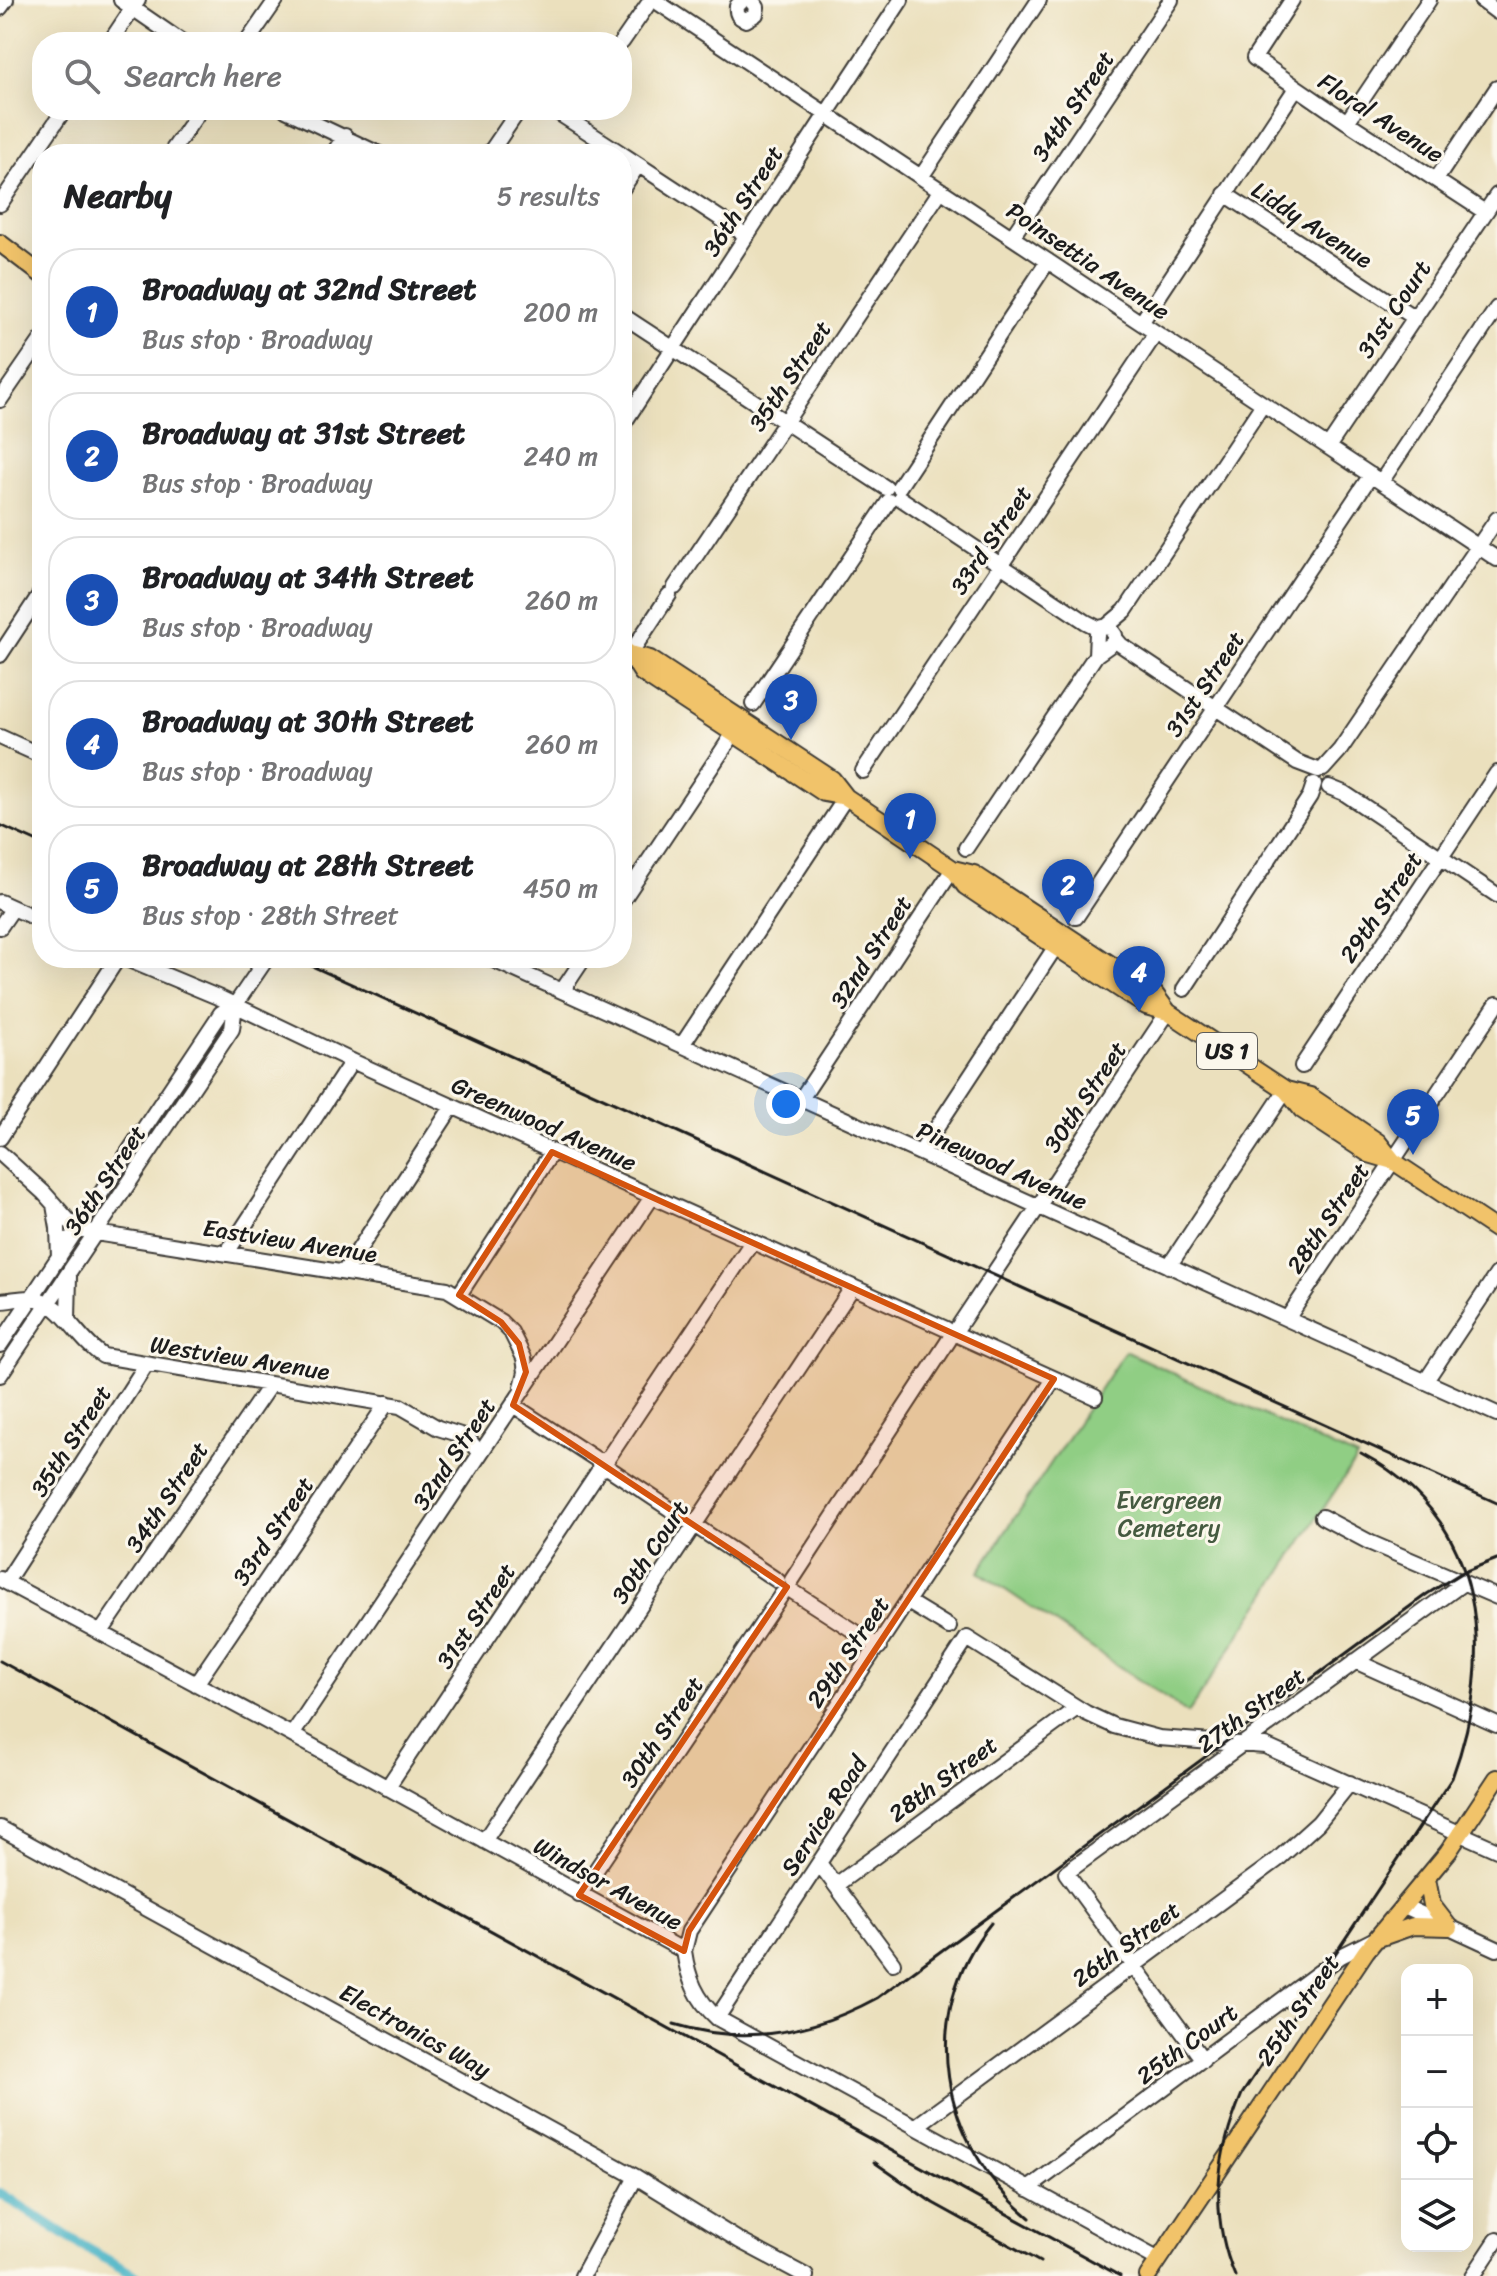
<!DOCTYPE html>
<meta charset="utf-8">
<style>
:root{--surface:#fff;--page:#f2f2f2;--text:#202124;--muted:#757577;--line:#e0e0e0;--accent:#0b8043}
body{margin:0;font-family:Sriracha,sans-serif;background:var(--page);color:var(--text)}
.controls{position:absolute;right:24px;bottom:24px;display:grid;overflow:hidden;border-radius:16px;box-shadow:0 8px 32px #0002}
.controls button{width:72px;height:72px;display:grid;place-items:center;padding:0;border:0;border-bottom:2px solid var(--line);background:var(--surface);color:var(--text);font:40px sans-serif}
.you{position:absolute;left:786px;top:1104px;width:28px;height:28px;margin:-20px;border:6px solid #fff;border-radius:50%;background:#1a73e8;box-shadow:0 0 0 12px #1a73e833}
.badge{display:grid;place-items:center;width:52px;height:52px;border-radius:50%;background:var(--accent);color:#fff;font-size:26px;font-weight:700}
.pin{position:absolute;translate:-50% -66px;filter:drop-shadow(0 2px 4px #0008)}
.pin::after{content:'';position:absolute;top:42px;width:28px;height:24px;background:inherit;clip-path:polygon(0 0,100% 0,50% 100%)}
.list{margin:0;padding:0;list-style:none}
h2{display:flex;justify-content:space-between;align-items:center;height:104px;margin:0;padding:0 32px;font-size:34px}
h2 small{font-size:26px;font-weight:400;color:var(--muted)}
.list li{display:grid;grid-template-columns:52px 1fr auto;gap:24px;align-items:center;box-sizing:border-box;height:128px;margin:0 16px 16px;padding:0 16px;border:2px solid var(--line);border-radius:32px}
.list b{display:block;font-size:30px;white-space:nowrap}
.list p{margin:0;font-size:26px;white-space:nowrap;color:var(--muted)}
.list em{font-size:26px;font-style:normal;color:var(--muted)}
.icon{flex:none;width:44px;height:44px;fill:none;stroke:currentColor;stroke-width:2;stroke-linecap:round;stroke-linejoin:round}
.map{position:relative;flex:none;width:1497px;height:2276px;overflow:hidden}
.search{position:absolute;background:var(--surface);box-shadow:0 8px 32px #0002;left:32px;top:32px;width:600px;height:88px;display:flex;align-items:center;gap:20px;box-sizing:border-box;padding:0 28px;border-radius:32px;color:var(--muted);font-size:30px}
.panel{position:absolute;background:var(--surface);box-shadow:0 8px 32px #0002;left:32px;top:144px;width:600px;height:824px;border-radius:32px}
.map>svg:first-child{display:block}
.green{fill:#90ce84;stroke:#567550;stroke-width:2}
.lines{fill:none;stroke-linecap:round;stroke-linejoin:round}
.canal{stroke:#49b4c6;stroke-width:10}
.minor-casing{stroke:#3b3934;stroke-width:18}
.major-casing{stroke:#3b3934;stroke-width:20}
.minor{stroke:#fff;stroke-width:14}
.major{stroke:#f1c36a;stroke-width:16}
.rail{stroke:#1c1c1c;stroke-width:3}
.marked{fill:#d4530e;fill-opacity:0.2;stroke:#d4530e;stroke-width:6;stroke-linejoin:round}
.labels{text-anchor:middle;dominant-baseline:central;stroke-width:6;stroke-linejoin:round;paint-order:stroke}
.shield{fill:#fbf7ec;stroke:#5f5e5a;stroke-width:2}
.shield-label{font-size:22px;font-weight:bold;fill:#1c1c1c}
.street-label{font-size:24px;fill:#1c1c1c;stroke:#fbf7ec}
.park-label{font-size:24px;fill:#455a40;stroke:#fbf7ec}
</style>
<div class="map">
<svg width="1497" height="2276" viewBox="0 0 1497 2276">
<rect width="100%" height="100%" fill="#fbf7ec"/>
<filter id="ink" filterUnits="userSpaceOnUse"><feTurbulence type="fractalNoise" baseFrequency=".0125" numOctaves="2"/><feDisplacementMap in="SourceGraphic" scale="16" xChannelSelector="R" yChannelSelector="G"/><feConvolveMatrix kernelMatrix="1 2 1 2 8 2 1 2 1" color-interpolation-filters="sRGB"/></filter>
<filter id="wash" filterUnits="userSpaceOnUse"><feTurbulence type="fractalNoise" baseFrequency=".006" numOctaves="4" result="noise"/><feDisplacementMap in="SourceGraphic" scale="32" xChannelSelector="R" yChannelSelector="G"/><feGaussianBlur stdDeviation="1.8" result="paint"/><feColorMatrix in="noise" values="0 0 0 0 0 0 0 0 0 0 0 0 0 0 0 0 0 1.4 0 .05"/><feComposite in="paint" operator="in"/></filter>
<g filter="url(#wash)">
<rect width="100%" height="100%" fill="#ebe0bd"/>
<path class="green" d="M1125 1351 1357 1458 1188 1713 979 1572Z"/>
<g class="lines">
<path class="canal" d="M0 2193 76 2242 136 2276"/>
</g>
</g>
<g filter="url(#ink)">
<g class="lines">
<g class="minor-casing">
<path id="minor" d="M121 0 182 42
M654 0 1497 559
M743 0 737 6C736 14 738 17 746 20L756 14 757 7 753 2
M1292 0 1254 58 1347 122 1485 212
M1481 0 1497 12
M0 8 6 0
M110 42 138 0
M247 42 276 0
M622 42 651 0
M286 110 379 154
M554 110 622 154
M1347 122 1429 0
M170 154 200 110
M333 154 345 136
M489 154 519 110
M622 154 747 236
M921 177 1039 0
M1436 180 1497 88
M622 189 638 165
M1225 194 1415 318
M0 204 64 110
M1012 237 1171 0
M622 315 886 488
M1141 323 1296 88
M0 400 42 339
M622 426 901 0
M1328 447 1497 195
M1381 482 1497 308
M899 487 1048 261
M900 498 1086 622 1100 629
M675 587 941 190
M1106 627 1125 611 1263 404
M1115 638 1121 645 1297 762 1318 770
M0 655 42 591
M622 666 669 595
M753 704 889 501
M0 737 42 756
M1323 769 1340 750 1497 519
M863 771 1156 333
M1329 787 1344 793 1497 895
M966 848 1096 655 1113 643 1115 635 1110 628 1103 627 1097 633 1096 655
M622 901 740 724
M0 902 42 921
M1076 917 1371 475
M0 927 13 908
M124 958 220 998 352 1061 946 1329
M489 958 1497 1414
M1184 989 1310 796 1314 784
M562 991 584 958
M682 1045 846 797
M1302 1066 1497 773
M1437 1094 1497 1004
M801 1099 953 869
M0 1138 118 958
M0 1153 44 1193 68 1220 78 1228 96 1233 447 1289 501 1322 511 1332 524 1358 526 1372 522 1387
M920 1153 1062 937
M54 1205 58 1228 59 1258
M226 1254 352 1061
M1169 1266 1286 1090
M344 1272 452 1107
M459 1295 552 1152
M0 1301C10 1301 21 1297 32 1298 64 1302 76 1339 103 1356L400 1406 438 1428 467 1437 480 1454
M68 1319 69 1276
M1287 1319 1433 1101
M958 1327 1168 1012
M960 1336 1095 1397
M0 1345 221 1013 235 1005
M0 1375 232 1029 235 1005 267 958
M1425 1382 1497 1274
M513 1405 599 1461
M606 1461 600 1460 599 1468 603 1469 607 1467 606 1461 752 1242
M607 1467 778 1581
M1322 1517 1371 1543 1497 1597
M0 1579 292 1735 684 1951C688 1978 696 1999 717 2018L1159 2260
M792 1580 949 1340
M6 1582 146 1365
M792 1591 879 1647
M908 1602 949 1627
M101 1632 269 1386
M1355 1661 1497 1725
M196 1684 387 1403
M292 1735 652 1197
M387 1788 600 1469
M0 1828 636 2177 740 2241 806 2276
M484 1841 852 1288
M819 1863 893 1963
M836 1885 1077 1708
M579 1895 782 1594
M1404 1906 1497 1949
M684 1951 689 1931 1054 1379
M717 2018 967 1638 1086 1713 1114 1726 1159 1738 1265 1746 1497 1850
M1203 2060 1066 1873 1463 1583
M915 2127 1277 1860 1318 1823 1350 1783
M1028 2189 1341 1956 1375 1939
M582 2276 636 2177
M1473 2276 1497 2240"/>
</g>
<g class="major-casing">
<path id="major" d="M0 243 42 275
M622 649 630 654 650 659 832 779 846 797 953 869 974 874 1154 993 1168 1012
M630 654 642 673 824 793 846 797
M953 869 965 886 1056 947 1146 1006 1168 1012 1286 1090 1302 1110 1369 1154 1393 1161
M1286 1090 1310 1096 1378 1142 1393 1161 1497 1230
M1427 1879 1432 1905 1449 1927
M1376 1939 1413 1926 1449 1927
M1148 2276 1366 1951 1448 1852 1497 1778"/>
</g>
<use href="#minor" class="minor"/>
<use href="#major" class="major"/>
<path class="rail" d="M0 825 42 844
M294 958 1497 1503
M0 1661 1120 2276
M991 1923C916 2015 940 2144 1030 2218
M674 2024C745 2046 813 2033 877 1998L1427 1594 1461 1573 1497 1559
M874 2162 933 2203 1040 2262
M1235 2276C1209 2214 1216 2155 1242 2094L1452 1778C1497 1655 1487 1520 1361 1453"/>
</g>
</g>
<path class="marked" d="M552 1152 1054 1379 689 1931 684 1951 579 1895 787 1587 513 1405 526 1372 519 1344 501 1322 459 1295Z"/>
<g class="labels">
<rect class="shield" x="1197" y="1033" width="60" height="36" rx="6"/>
<g class="shield-label">
<text x="1227" y="1051">US 1</text>
</g>
<g class="street-label">
<text transform="translate(1073 106) rotate(-56)">34th Street</text>
<text transform="translate(1381 118) rotate(33)">Floral Avenue</text>
<text transform="translate(743 201) rotate(-57)">36th Street</text>
<text transform="translate(1312 225) rotate(33)">Liddy Avenue</text>
<text transform="translate(1088 261) rotate(34)">Poinsettia Avenue</text>
<text transform="translate(1394 309) rotate(-56)">31st Court</text>
<text transform="translate(790 376) rotate(-56)">35th Street</text>
<text transform="translate(991 540) rotate(-56)">33rd Street</text>
<text transform="translate(1205 684) rotate(-56)">31st Street</text>
<text transform="translate(1381 907) rotate(-56)">29th Street</text>
<text transform="translate(871 952) rotate(-57)">32nd Street</text>
<text transform="translate(1085 1097) rotate(-56)">30th Street</text>
<text transform="translate(544 1124) rotate(24)">Greenwood Avenue</text>
<text transform="translate(1002 1166) rotate(24)">Pinewood Avenue</text>
<text transform="translate(105 1180) rotate(-56)">36th Street</text>
<text transform="translate(1328 1218) rotate(-56)">28th Street</text>
<text transform="translate(290 1241) rotate(9)">Eastview Avenue</text>
<text transform="translate(240 1358) rotate(9)">Westview Avenue</text>
<text transform="translate(71 1441) rotate(-57)">35th Street</text>
<text transform="translate(454 1454) rotate(-56)">32nd Street</text>
<text transform="translate(167 1497) rotate(-56)">34th Street</text>
<text transform="translate(273 1531) rotate(-56)">33rd Street</text>
<text transform="translate(650 1552) rotate(-56)">30th Court</text>
<text transform="translate(476 1616) rotate(-56)">31st Street</text>
<text transform="translate(848 1652) rotate(-56)">29th Street</text>
<text transform="translate(1251 1710) rotate(-36)">27th Street</text>
<text transform="translate(662 1732) rotate(-56)">30th Street</text>
<text transform="translate(943 1779) rotate(-36)">28th Street</text>
<text transform="translate(824 1816) rotate(-57)">Service Road</text>
<text transform="translate(608 1884) rotate(29)">Windsor Avenue</text>
<text transform="translate(1126 1944) rotate(-36)">26th Street</text>
<text transform="translate(1298 2010) rotate(-56)">25th Street</text>
<text transform="translate(415 2031) rotate(29)">Electronics Way</text>
<text transform="translate(1187 2044) rotate(-36)">25th Court</text>
</g>
<g class="park-label">
<text x="1169" y="1500">Evergreen<tspan x="1169" dy="28">Cemetery</tspan></text>
</g>
</g>
</svg>
<div class="controls">
<button>+</button>
<button>−</button>
<button><svg class="icon" aria-label="locate" viewBox="0 0 24 24"><circle cx="12" cy="12" r="6"/><path d="M12 2v4M12 18v4M2 12h4M18 12h4"/></svg></button>
<button><svg class="icon" aria-label="layers" viewBox="0 0 24 24"><path d="M12 4l9 5-9 5-9-5zM3 14l9 5 9-5"/></svg></button>
</div>
<div class="you"></div>
<div class="pin badge" style="left:910px;top:859px;background:#1a4fb4">1</div>
<div class="pin badge" style="left:1068px;top:925px;background:#1a4fb4">2</div>
<div class="pin badge" style="left:791px;top:740px;background:#1a4fb4">3</div>
<div class="pin badge" style="left:1139px;top:1012px;background:#1a4fb4">4</div>
<div class="pin badge" style="left:1413px;top:1155px;background:#1a4fb4">5</div>
<div class="search"><svg class="icon" aria-label="search" viewBox="0 0 24 24"><circle cx="10" cy="10" r="6"/><path d="M15 15l6 6"/></svg>Search here</div>
<section class="panel">
<h2>Nearby<small>5 results</small></h2>
<ul class="list">
<li><span class="badge" style="background:#1a4fb4">1</span><div><b>Broadway at 32nd Street</b><p>Bus stop · Broadway</p></div><em>200 m</em></li>
<li><span class="badge" style="background:#1a4fb4">2</span><div><b>Broadway at 31st Street</b><p>Bus stop · Broadway</p></div><em>240 m</em></li>
<li><span class="badge" style="background:#1a4fb4">3</span><div><b>Broadway at 34th Street</b><p>Bus stop · Broadway</p></div><em>260 m</em></li>
<li><span class="badge" style="background:#1a4fb4">4</span><div><b>Broadway at 30th Street</b><p>Bus stop · Broadway</p></div><em>260 m</em></li>
<li><span class="badge" style="background:#1a4fb4">5</span><div><b>Broadway at 28th Street</b><p>Bus stop · 28th Street</p></div><em>450 m</em></li>
</ul>
</section>
</div>
